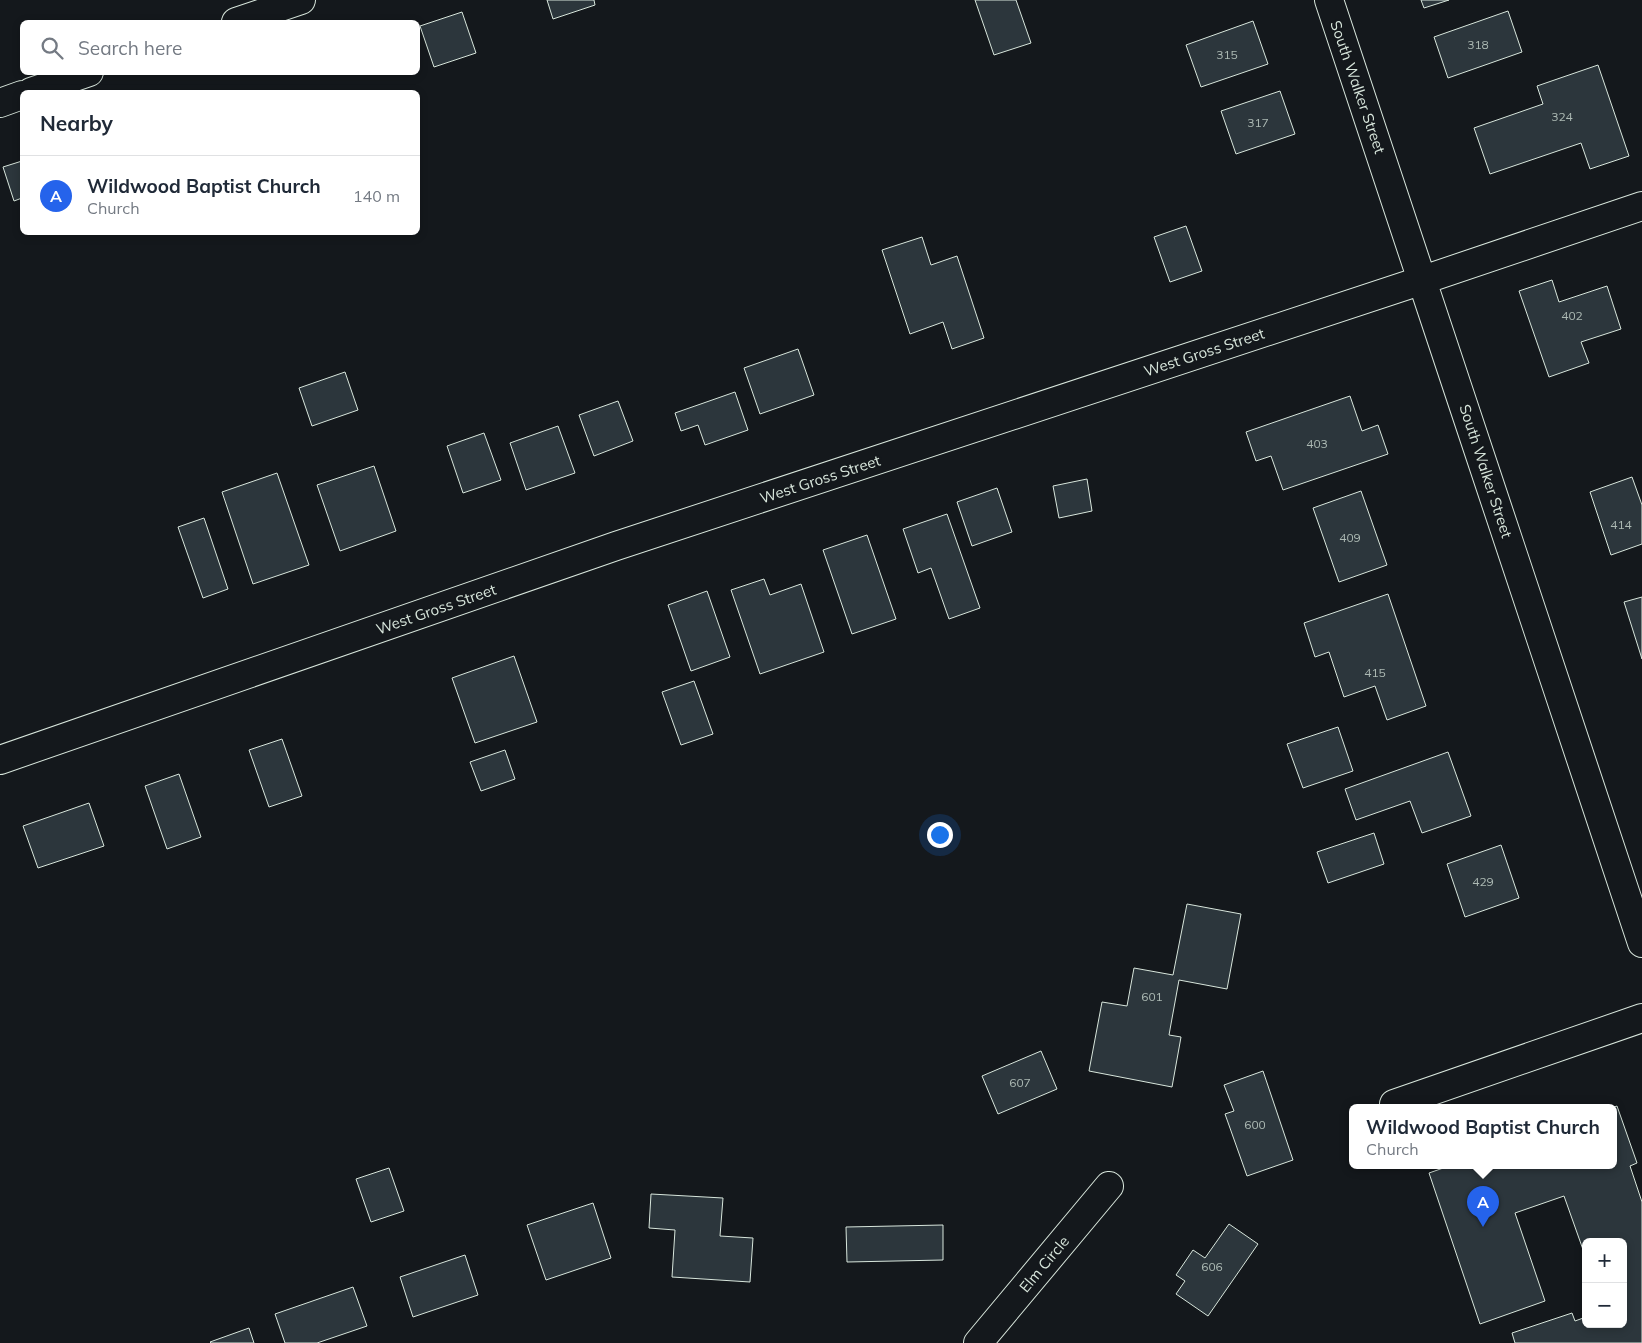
<!DOCTYPE html>
<meta charset="utf-8">
<style>
:root{--surface:#fff;--page:#f2f2f3;--text:#1f2937;--muted:#747a83;--line:#e0e1e3;--accent:#2563eb}
body{margin:0;font-family:Mulish,sans-serif;background:var(--page);color:var(--text)}
.controls{position:absolute;right:15px;bottom:15px;display:grid;overflow:hidden;border-radius:8px;box-shadow:0 2px 8px #0003}
.controls button{width:45px;height:45px;display:grid;place-items:center;padding:0;border:0;border-bottom:1px solid var(--line);background:var(--surface);color:var(--text);font:25px sans-serif}
.you{position:absolute;left:939px;top:834px;width:18px;height:18px;margin:-12px;border:4px solid #fff;border-radius:50%;background:#1a73e8;box-shadow:0 0 0 8px #1a73e833}
.badge{display:grid;place-items:center;width:32px;height:32px;border-radius:50%;background:var(--accent);color:#fff;font-size:16px;font-weight:700}
.pin{position:absolute;translate:-50% -41px;filter:drop-shadow(0 1px 2px #0008)}
.pin::after{content:'';position:absolute;top:26px;width:18px;height:15px;background:inherit;clip-path:polygon(0 0,100% 0,50% 100%)}
.popup{position:absolute;left:1349px;top:1104px;width:268px;height:65px;box-sizing:border-box;display:grid;place-content:center;border-radius:8px;background:var(--surface);filter:drop-shadow(0 1px 4px #0005);font-size:16px;white-space:nowrap;color:var(--muted)}
.popup b{font-size:19px;color:var(--text)}
.popup::after{content:'';position:absolute;left:50%;top:100%;margin-left:-10px;border:10px solid transparent;border-top-color:var(--surface)}
.list{margin:0;padding:0;list-style:none}
h2{display:flex;justify-content:space-between;align-items:center;height:65px;margin:0;padding:0 20px;font-size:21px}
h2 small{font-size:16px;font-weight:400;color:var(--muted)}
.list li{display:grid;grid-template-columns:32px 1fr auto;gap:15px;align-items:center;box-sizing:border-box;height:80px;padding:0 20px;border-top:1px solid var(--line)}
.list b{display:block;font-size:19px;white-space:nowrap}
.list p{margin:0;font-size:16px;white-space:nowrap;color:var(--muted)}
.list em{font-size:16px;font-style:normal;color:var(--muted)}
.icon{flex:none;width:28px;height:28px;fill:none;stroke:currentColor;stroke-width:2;stroke-linecap:round;stroke-linejoin:round}
.map{position:relative;flex:none;width:1642px;height:1343px;overflow:hidden}
.search{position:absolute;background:var(--surface);box-shadow:0 2px 8px #0003;left:20px;top:20px;width:400px;height:55px;display:flex;align-items:center;gap:12px;box-sizing:border-box;padding:0 18px;border-radius:8px;color:var(--muted);font-size:19px}
.panel{position:absolute;background:var(--surface);box-shadow:0 2px 8px #0003;left:20px;top:90px;width:400px;height:145px;border-radius:8px}
.map>svg:first-child{display:block}
.building{fill:#2c363c;stroke:#d8e6dc}
.lines{fill:none;stroke-linecap:round;stroke-linejoin:round}
.minor-casing{stroke:#d8e6dc;stroke-width:30}
.minor{stroke:#14181c;stroke-width:28}
.labels{text-anchor:middle;dominant-baseline:central;stroke-width:4;stroke-linejoin:round;paint-order:stroke}
.number-label{font-size:12px;fill:#adbab4}
.street-label{font-size:15px;fill:#d8e6dc;stroke:#14181c}
</style>
<div class="map">
<svg width="1642" height="1343" viewBox="0 0 1642 1343">
<rect width="100%" height="100%" fill="#14181c"/>
<path class="building" d="M547 0H594L595 5 553 19Z
M975 0H1016L1031 43 994 55Z
M1421 0H1449L1424 8Z
M1508 11 1522 52 1448 78 1434 37Z
M462 12 476 53 434 67 420 26Z
M1253 21 1268 64 1201 87 1186 45Z
M1598 65 1629 156 1590 169 1581 143 1490 174 1474 128 1543 104 1537 86Z
M1280 91 1295 134 1236 154 1221 111Z
M22 161V198L14 201 3 167Z
M1186 226 1202 271 1170 282 1154 237Z
M922 237 931 265 957 256 984 338 952 349 943 322 910 334 882 250Z
M1552 280 1559 302 1607 286 1621 329 1581 342 1589 363 1549 377 1519 291Z
M798 349 814 395 760 414 744 368Z
M345 372 358 410 312 426 299 388Z
M735 392 748 430 705 445 698 425 681 431 675 413Z
M1350 396 1362 431 1378 425 1388 454 1283 490 1271 456 1256 461 1246 432Z
M618 401 633 441 594 456 579 415Z
M558 426 575 473 526 490 510 443Z
M484 433 501 480 463 493 447 446Z
M374 466 396 531 340 551 317 485Z
M277 473 309 565 253 584 222 492Z
M1632 477 1642 505V544L1611 555 1590 492Z
M1087 479 1092 511 1059 518 1053 486Z
M997 488 1012 532 972 546 957 502Z
M1361 491 1387 565 1339 582 1313 508Z
M947 514 980 608 949 619 931 568 918 573 903 529Z
M204 518 228 589 203 598 178 527Z
M867 535 896 619 852 634 823 550Z
M764 579 770 595 801 584 824 652 760 674 731 590Z
M707 591 730 657 691 671 668 605Z
M1388 594 1426 706 1387 720 1375 686 1344 697 1329 652 1315 657 1304 623Z
M1642 597V659L1624 602Z
M514 656 537 722 475 743 452 678Z
M694 681 713 734 681 745 662 692Z
M1338 727 1353 771 1303 788 1287 744Z
M282 739 302 796 269 807 249 750Z
M505 750 515 779 481 791 470 762Z
M1448 752 1471 816 1422 833 1410 801 1356 820 1345 789Z
M179 774 201 837 167 849 145 786Z
M89 803 104 846 38 868 23 826Z
M1374 833 1384 864 1328 883 1317 852Z
M1501 845 1519 898 1465 917 1447 864Z
M1187 904 1241 914 1227 989 1179 980 1169 1035 1181 1037 1172 1087 1089 1071 1102 1002 1127 1006 1134 968 1173 975Z
M1041 1051 1057 1089 998 1114 982 1076Z
M1263 1071 1293 1160 1247 1176 1225 1114 1234 1111 1224 1085Z
M1617 1106 1637 1163 1630 1166 1642 1202V1343H1515L1512 1333 1572 1313 1575 1321 1586 1317V1324H1623V1242H1586V1258L1564 1196 1515 1213 1545 1301 1480 1324 1429 1173 1449 1166H1613V1108H1612Z
M389 1168 404 1211 371 1222 356 1179Z
M651 1194 723 1198 720 1236 753 1238 750 1282 672 1277 675 1230 649 1228Z
M593 1203 611 1258 546 1280 527 1225Z
M1229 1224 1258 1244 1208 1316 1176 1294 1185 1281 1176 1275 1193 1250 1205 1258Z
M943 1225V1260L847 1262 846 1227Z
M465 1255 478 1295 413 1317 400 1277Z
M353 1287 367 1326 317 1343H285L275 1314Z
M249 1328 254 1343H211L210 1342Z"/>
<g class="lines">
<g class="minor-casing">
<path id="minor" d="M1329 0C1435 314 1535 629 1642 943
M236 22 301 0
M31 92 89 72
M0 103 22 95
M0 760 616 546 1423 280 1642 206
M1394 1104 1642 1018
M978 1343 1109 1186"/>
</g>
<use href="#minor" class="minor"/>
</g>
<g class="labels">
<g class="number-label">
<text x="1478" y="44">318</text>
<text x="1227" y="54">315</text>
<text x="1562" y="116">324</text>
<text x="1258" y="122">317</text>
<text x="1572" y="315">402</text>
<text x="1317" y="443">403</text>
<text x="1621" y="524">414</text>
<text x="1350" y="537">409</text>
<text x="1375" y="672">415</text>
<text x="1483" y="881">429</text>
<text x="1152" y="996">601</text>
<text x="1020" y="1082">607</text>
<text x="1255" y="1124">600</text>
<text x="1212" y="1266">606</text>
</g>
<g class="street-label">
<text transform="translate(1358 87) rotate(71)">South Walker Street</text>
<text transform="translate(1204 352) rotate(-18)">West Gross Street</text>
<text transform="translate(1486 471) rotate(72)">South Walker Street</text>
<text transform="translate(820 479) rotate(-18)">West Gross Street</text>
<text transform="translate(436 609) rotate(-19)">West Gross Street</text>
<text transform="translate(1044 1264) rotate(-50)">Elm Circle</text>
</g>
</g>
</svg>
<div class="controls">
<button>+</button>
<button>−</button>
</div>
<div class="you"></div>
<div class="pin badge" style="left:1483px;top:1227px">A</div>
<div class="popup"><b>Wildwood Baptist Church</b>Church</div>
<div class="search"><svg class="icon" aria-label="search" viewBox="0 0 24 24"><circle cx="10" cy="10" r="6"/><path d="M15 15l6 6"/></svg>Search here</div>
<section class="panel">
<h2>Nearby<small></small></h2>
<ul class="list">
<li><span class="badge">A</span><div><b>Wildwood Baptist Church</b><p>Church</p></div><em>140 m</em></li>
</ul>
</section>
</div>
